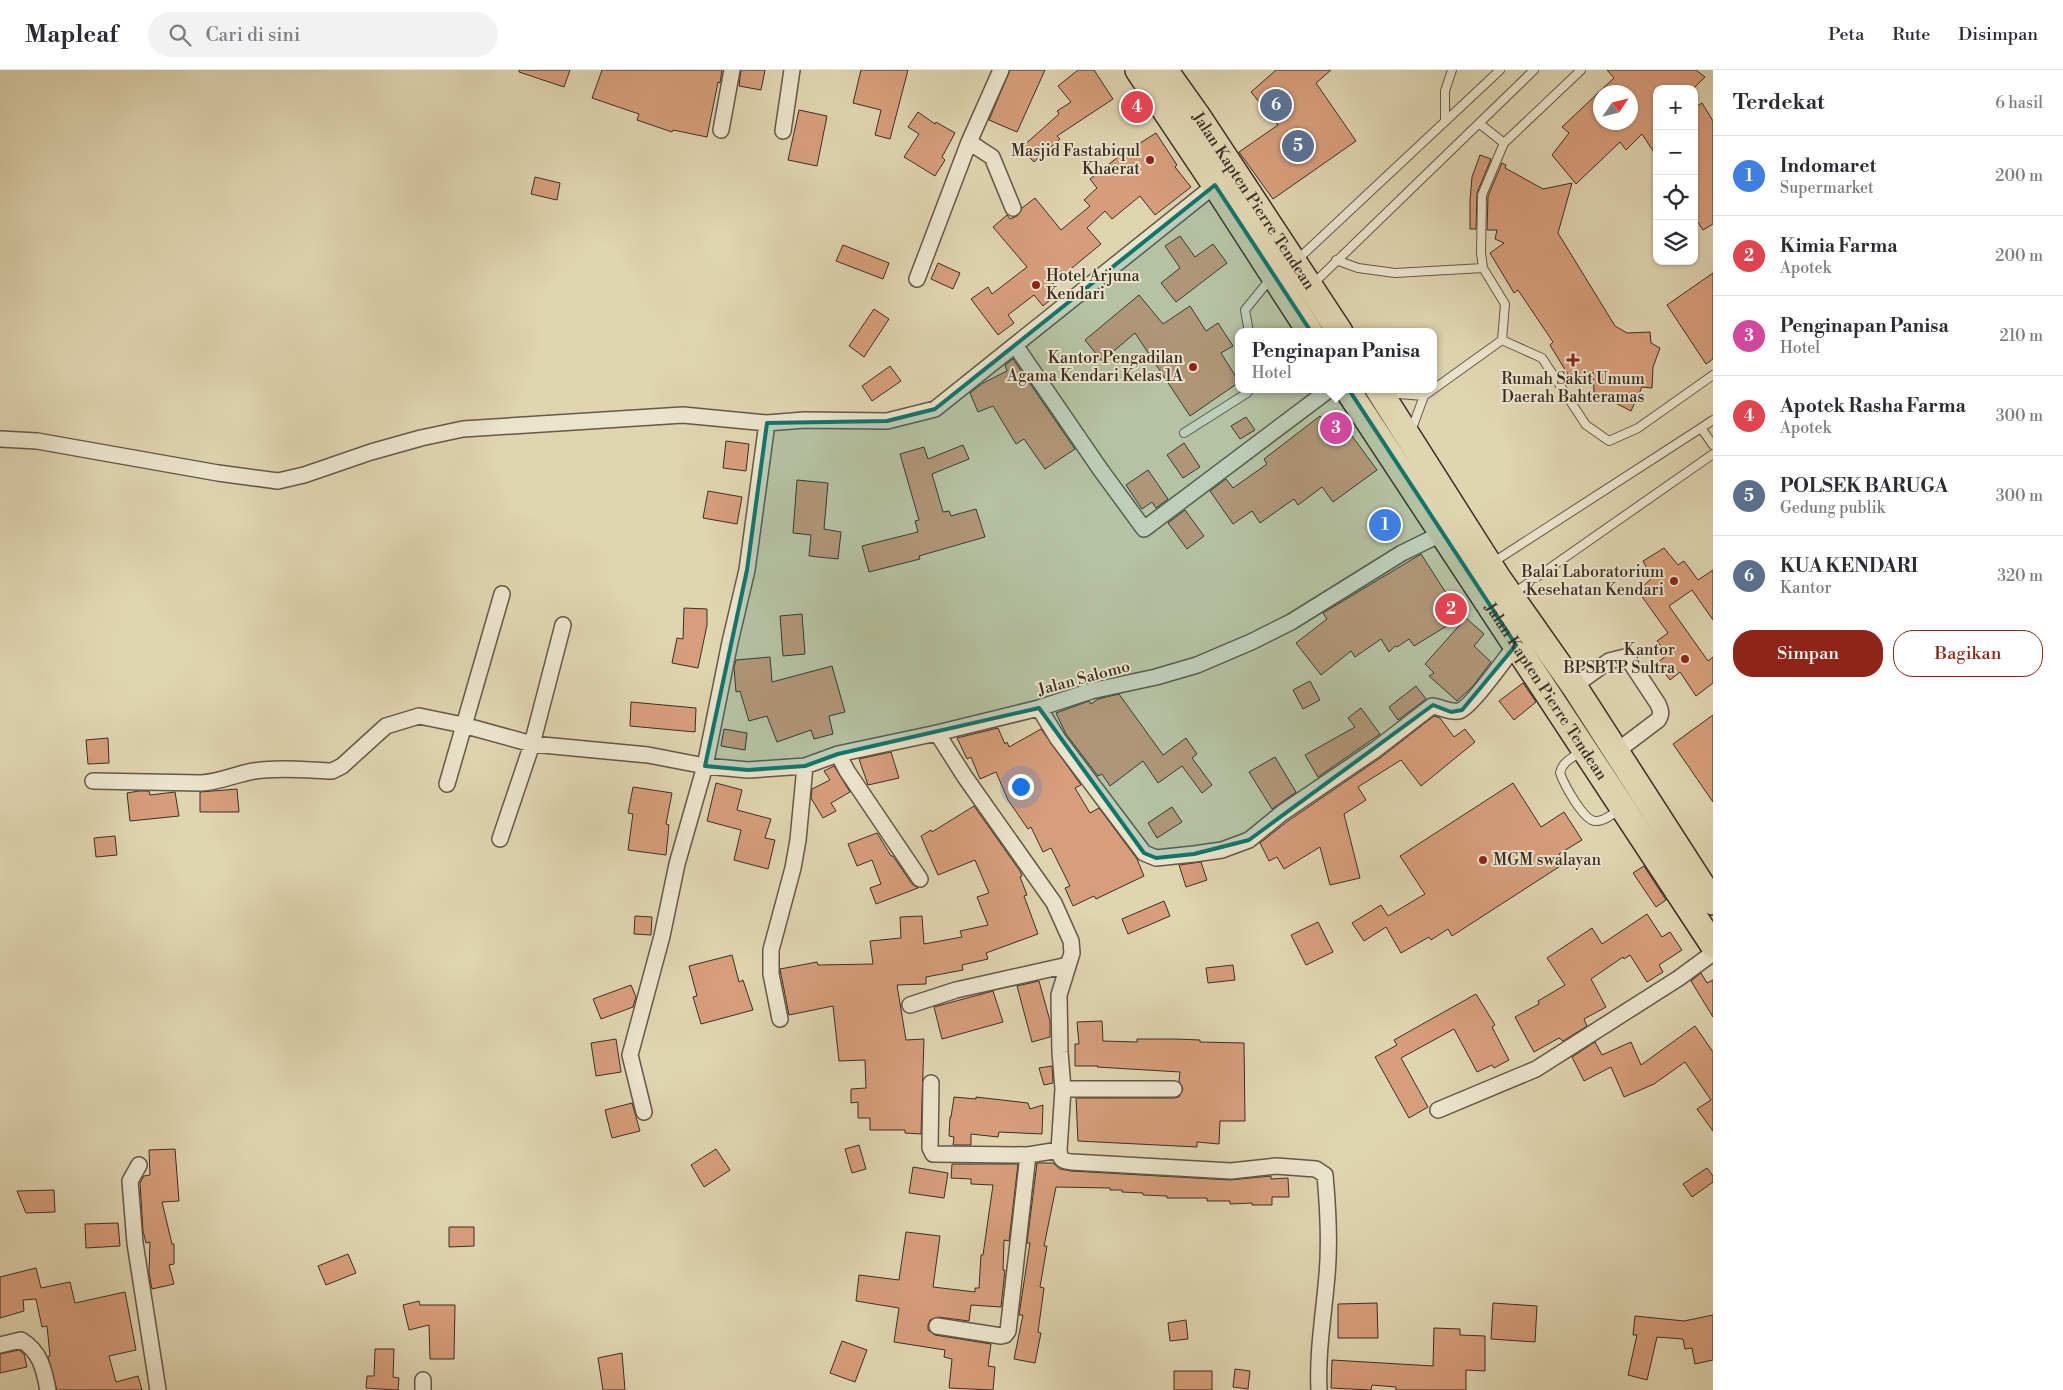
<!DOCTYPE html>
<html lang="id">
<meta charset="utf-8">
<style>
:root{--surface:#fff;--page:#f2f2f3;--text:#2b2b33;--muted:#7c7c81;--line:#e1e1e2;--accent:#8f2418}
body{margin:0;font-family:"Libre Bodoni",serif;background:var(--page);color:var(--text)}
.controls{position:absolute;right:15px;top:15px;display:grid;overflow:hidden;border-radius:10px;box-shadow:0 1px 4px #0004}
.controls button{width:45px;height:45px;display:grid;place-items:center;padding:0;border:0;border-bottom:1px solid var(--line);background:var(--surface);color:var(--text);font:25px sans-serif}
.compass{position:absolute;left:1593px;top:15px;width:45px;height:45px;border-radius:50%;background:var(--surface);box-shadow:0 1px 4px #0004;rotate:55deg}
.you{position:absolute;left:1020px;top:716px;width:18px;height:18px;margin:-12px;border:4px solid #fff;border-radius:50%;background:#1a73e8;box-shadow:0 0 0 8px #1a73e833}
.badge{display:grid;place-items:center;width:32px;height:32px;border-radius:50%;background:var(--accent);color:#fff;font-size:16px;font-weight:700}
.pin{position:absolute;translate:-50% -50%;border:2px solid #fff;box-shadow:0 1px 5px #0006}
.popup{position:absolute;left:1235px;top:258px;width:202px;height:65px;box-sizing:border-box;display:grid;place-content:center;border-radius:10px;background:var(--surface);filter:drop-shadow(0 1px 4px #0005);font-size:16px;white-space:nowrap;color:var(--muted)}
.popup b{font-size:19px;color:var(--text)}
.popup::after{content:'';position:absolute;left:50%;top:100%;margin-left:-10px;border:10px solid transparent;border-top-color:var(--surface)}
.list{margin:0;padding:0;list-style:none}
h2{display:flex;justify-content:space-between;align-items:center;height:65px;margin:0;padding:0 20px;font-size:21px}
h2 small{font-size:16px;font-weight:400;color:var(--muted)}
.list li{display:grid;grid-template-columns:32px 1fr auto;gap:15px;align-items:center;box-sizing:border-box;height:80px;padding:0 20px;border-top:1px solid var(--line)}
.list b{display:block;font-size:19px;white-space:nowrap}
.list p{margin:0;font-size:16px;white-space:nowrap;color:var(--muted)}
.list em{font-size:16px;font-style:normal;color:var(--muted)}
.actions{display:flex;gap:10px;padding:15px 20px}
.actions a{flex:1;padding:11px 0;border:1px solid var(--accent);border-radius:20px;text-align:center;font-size:18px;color:var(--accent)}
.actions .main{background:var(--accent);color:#fff}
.icon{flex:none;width:28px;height:28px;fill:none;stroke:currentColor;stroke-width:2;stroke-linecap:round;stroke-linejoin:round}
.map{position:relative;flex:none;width:1713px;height:1320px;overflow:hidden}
header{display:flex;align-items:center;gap:30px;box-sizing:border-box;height:70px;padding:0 25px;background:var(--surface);border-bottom:1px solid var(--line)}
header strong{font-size:24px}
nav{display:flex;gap:28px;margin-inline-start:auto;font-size:18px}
.search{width:350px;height:45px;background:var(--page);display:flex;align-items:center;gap:12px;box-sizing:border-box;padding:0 18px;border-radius:28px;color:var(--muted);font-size:19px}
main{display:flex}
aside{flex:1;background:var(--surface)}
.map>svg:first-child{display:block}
.building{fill:#d79e7b;stroke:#3b2e24;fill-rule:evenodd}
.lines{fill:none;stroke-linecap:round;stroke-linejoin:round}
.service-casing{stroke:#645847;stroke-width:10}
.minor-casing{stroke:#645847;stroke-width:18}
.trunk-casing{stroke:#3b2e24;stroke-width:28}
.service{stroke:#ebe4cc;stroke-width:8}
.minor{stroke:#ebe4cc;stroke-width:15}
.trunk{stroke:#e0d5b1;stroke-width:25}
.marked{fill:#0f766e;fill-opacity:0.2;stroke:#0f766e;stroke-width:4;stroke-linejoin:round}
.poi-dot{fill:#8f2418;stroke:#ebe4cc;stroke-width:2}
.labels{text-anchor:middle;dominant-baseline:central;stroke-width:4;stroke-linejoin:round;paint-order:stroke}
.poi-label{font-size:16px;fill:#3b2e24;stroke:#ebe4cc;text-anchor:end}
.street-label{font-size:16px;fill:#3b2e24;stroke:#ebe4cc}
</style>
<header>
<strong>Mapleaf</strong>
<div class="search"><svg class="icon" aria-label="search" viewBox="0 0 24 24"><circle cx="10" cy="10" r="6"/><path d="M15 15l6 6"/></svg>Cari di sini</div>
<nav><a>Peta</a><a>Rute</a><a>Disimpan</a></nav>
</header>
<main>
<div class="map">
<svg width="1713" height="1320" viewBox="0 0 1713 1320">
<rect width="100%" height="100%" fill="#e0d5b1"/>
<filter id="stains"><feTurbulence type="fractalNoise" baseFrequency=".004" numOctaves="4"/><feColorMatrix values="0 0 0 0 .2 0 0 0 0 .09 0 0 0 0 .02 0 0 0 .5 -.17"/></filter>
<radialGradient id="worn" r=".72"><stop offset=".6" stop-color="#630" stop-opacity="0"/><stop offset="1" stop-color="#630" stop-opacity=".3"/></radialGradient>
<path class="building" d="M519 0H570L564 17 519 2Z
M602 0H722L720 13 718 12 707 67 673 60 672 62 637 50 639 44 592 28Z
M741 0H765L761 20 739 16Z
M861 0H908L890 69 875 65 881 40 853 33Z
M1010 0H1045L1017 62 989 50Z
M1078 0H1094L1113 29 1057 66 1060 69 1034 92 1021 78 1059 44 1057 41 1071 32 1058 16Z
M1276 0H1331L1316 13 1356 71 1273 129 1239 82 1278 55 1251 22Z
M1607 0H1696L1705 7 1693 19H1657V87L1642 64 1626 80 1620 72 1576 114 1552 85 1569 63 1562 57 1614 8ZM1600 22H1630V52H1600Z
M1702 33 1713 51V154L1703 160 1694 146V38Z
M799 40 827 46 817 96 788 90Z
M918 42 935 54 936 52 955 63 942 87 945 90 935 106 904 87 919 64 908 57Z
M1156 63 1177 95 1175 97 1191 117 1155 145 1140 126 1112 149 1105 141 1087 158 1101 174 1049 217 1056 225 1043 236 1034 225 1008 245 1014 253 998 265 971 229 988 217 992 224 1027 197 993 157 1007 145 1010 149 1017 146 1022 138 1035 128 1061 160 1090 136 1084 130 1097 118 1090 109 1118 87Z
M1480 85 1491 89 1477 123 1476 159H1470V130L1472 107Z
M1502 93 1506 95 1505 98 1543 119 1572 113 1558 163 1615 256 1627 263 1650 262 1651 273 1660 278 1653 297 1652 318 1642 317 1631 341 1594 322 1593 302 1575 316 1550 275 1553 272 1518 220 1514 223 1490 183 1504 173 1495 169 1497 160H1487L1488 126Z
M535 107 560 113 557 130 531 124Z
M1180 166 1195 187 1213 174 1227 193 1176 232 1161 213 1180 198 1165 176Z
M843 175 889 193 883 209 836 191Z
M938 193 960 203 953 219 931 209Z
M1713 203V289L1706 294 1667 235Z
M1139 225 1163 254 1190 236 1206 261 1218 253 1233 276 1221 283 1238 310V313L1190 346 1135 263 1102 291 1085 270Z
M874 239 889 249 864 287 849 276Z
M1013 289 1075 379 1045 399 1024 369 1016 374 993 336 978 342 970 323 983 313 1007 301 1005 295Z
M890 296 901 311 872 331 862 316Z
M1320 346 1341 374 1352 366 1377 400 1333 432 1322 417 1298 435 1294 429 1260 453 1252 441 1233 454 1210 421 1226 409 1233 418 1267 394 1264 389Z
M1246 347 1255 360 1240 369 1231 356Z
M726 371 749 374 746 401 723 398Z
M1184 373 1200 397 1183 408 1167 385Z
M963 375 969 389 932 404 943 442 949 441 951 446 976 439 985 467 919 486 920 489 869 502 862 476 918 462 915 451 919 450 900 384 924 377 928 389Z
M1148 400 1168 429 1156 438 1152 432 1142 439 1126 415Z
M797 410 828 413 824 459 841 462 838 489 809 486 811 465 793 463Z
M708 421 742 427 737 454 703 448Z
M1185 440 1204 466 1187 479 1168 453Z
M1664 478 1678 495 1684 491 1698 510 1713 500V550L1692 520 1669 536 1708 591 1713 587V613L1696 626 1680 602 1670 610 1657 593 1667 585 1657 571 1668 563 1638 521 1652 508 1643 491Z
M1421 484 1457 540 1463 546 1414 576 1409 569 1397 577 1395 576 1389 582 1381 569 1355 587 1351 581 1321 605 1296 573 1327 549 1323 543Z
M684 538 707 539V555L698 598 672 593 677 568 683 569Z
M802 544 805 584 783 586 780 546Z
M1466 548 1484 564 1474 576 1491 592 1473 616 1457 631 1429 606 1434 603 1425 594Z
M770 587 772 612 832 596 845 642 829 646 833 664 814 669 811 660 777 672 767 646 749 651 740 621 736 622 734 597 736 590Z
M1310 611 1320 630 1303 639 1293 620Z
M1523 613 1536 632 1514 650 1499 631Z
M1416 616 1426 629 1398 650 1389 637Z
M1119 624 1163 685 1186 668 1197 684 1192 688 1212 715 1202 723 1182 696 1158 713 1143 691 1110 716 1102 704 1098 706 1066 664 1056 643 1089 631 1091 634 1098 629Z
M631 632 696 638 695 662 630 656Z
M1361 638 1380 664 1318 707 1305 685 1355 657 1348 648Z
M1713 645V732L1673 674Z
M1434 646 1440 648 1454 667 1465 659 1475 672 1421 716 1401 690 1358 717 1366 730 1344 744 1360 808 1330 815 1320 777 1284 799 1277 787 1269 791 1260 773 1288 751 1380 688Z
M998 658 1005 674 1007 672 1009 677 1041 659 1081 715 1075 718 1090 743 1099 738 1137 789 1144 806 1096 829 1094 826 1073 836 1065 818 1070 816 1051 778 1043 782 1031 757 1028 759 1008 730 996 702 980 709 971 687 967 689 957 668Z
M724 659 747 663 745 680 721 676Z
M108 668 109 693 88 694 86 670Z
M891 682 899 708 868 715 859 689Z
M1275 687 1296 722 1272 739 1249 702Z
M834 696 850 722 831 733 836 741 823 748 811 728 812 719 830 710 824 701Z
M716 713 742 720 737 740 771 749 765 768 775 770 768 799 734 790 741 760 707 751Z
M1513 713 1541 757 1564 742 1582 770 1559 784 1565 793 1452 866 1448 859 1431 870 1429 867 1401 883 1386 857 1364 871 1352 853 1381 835 1388 846 1425 824 1400 786Z
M633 717 672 723 666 754 669 755 666 785 628 780 633 744 628 743Z
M237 719 239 742H200V722Z
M139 721H149L150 725 175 722 179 746 130 751 127 723Z
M974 736 1020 801 1022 806 1020 807 1027 825 1024 826 1038 864 986 883 988 889 962 895 963 900 926 907V914L897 915 906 970 924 969 921 1064 905 1063V1060H870V1048H858V1032L851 1033V1019L866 1018 865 990 839 991 833 936 789 945 780 899 817 892 818 895 873 894 870 871 901 868 900 847 922 846 924 874 962 867 960 861 988 855 977 827 989 823 975 790 938 805 921 766 931 760 932 762Z
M1172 737 1182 752 1157 768 1148 753Z
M877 763 891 786H893L912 814 918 818 876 834 870 818 881 814 872 790 857 796 848 774Z
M115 766 117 785 96 787 94 768Z
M1201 792 1207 810 1186 817 1179 795Z
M1644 796 1666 830 1656 837 1633 803Z
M1164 831 1170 846 1128 864 1122 849Z
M1647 844 1662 867 1670 862 1682 880 1659 895 1663 902 1647 912 1630 885 1624 889 1623 887 1591 909 1606 937 1584 949 1587 956 1563 971 1559 968 1534 982 1515 947 1539 934 1538 931 1565 915 1547 888 1592 858 1602 874Z
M635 846 652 847 651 865 634 864Z
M1318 852 1333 882 1306 895 1291 865Z
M732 885 739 912 743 910 753 940 701 954 693 927 697 926 689 896Z
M1233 895 1235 910 1208 913 1206 898Z
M1701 903 1707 913 1713 910V947L1691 911Z
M1039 911 1050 951V967L1032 972 1017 916Z
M631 915 636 927 633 937 601 949 593 929Z
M993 921 1003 952 942 969 934 937Z
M1476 924 1495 955 1492 957 1509 990 1494 998 1492 995 1477 1002 1454 959 1401 988 1428 1037 1409 1048 1375 987 1397 975 1394 970Z
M1102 951 1103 971 1137 972V969H1176L1200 970V972L1244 973 1245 1051H1220L1219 1074 1197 1072V1077L1078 1071 1076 1028H1174L1179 1027 1183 1019 1179 1011 1180 1002 1097 997 1098 996H1075V974H1079L1077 952Z
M1695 956 1713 982V1061L1697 1039 1711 1030 1685 992 1654 1014 1624 1027 1611 997 1584 1011 1572 987 1595 972 1602 985 1631 972 1641 995Z
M616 969 621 1002 596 1006 591 973Z
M1052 996 1053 1013 1044 1015 1039 998Z
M954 1027 976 1029V1027L1028 1033 1030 1039 1043 1035 1042 1064 999 1062 998 1067 971 1064V1075H953L954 1067 949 1066 950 1047H951Z
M632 1033 640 1061 612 1068 605 1040Z
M859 1075 866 1099 852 1103 845 1079Z
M175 1079 179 1131 162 1132 172 1174H174V1194L169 1195 174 1214 152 1219 149 1203 150 1172 146 1173 143 1161 140 1113 144 1106 150 1105 149 1080Z
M716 1079 730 1100 704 1117 691 1095Z
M1037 1093H1053L1060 1099 1071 1101 1230 1110 1271 1106V1109L1288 1108 1289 1127H1272V1135H1252V1133L1230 1134V1131H1207V1128H1167V1126L1143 1125V1123L1122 1122V1120H1110V1118L1056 1117 1044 1176H1047L1040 1217 1044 1218 1038 1262 1041 1263 1035 1293 1014 1289 1023 1245H1019L1030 1173H1027Z
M952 1094H1018L1009 1171 1004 1170 1003 1200H1005L1001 1237 971 1235 969 1251 938 1247 930 1250 928 1255V1260L935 1265 991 1274 988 1296 995 1297 993 1320 949 1318 952 1289 944 1287 945 1280 894 1272 899 1238 856 1231 859 1205 899 1210 906 1162 940 1166 933 1217 975 1222V1218H979L981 1185H983L993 1115 971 1114V1109L951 1108Z
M913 1097 948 1103 944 1128 909 1123Z
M1707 1098 1713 1106V1112L1692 1127 1683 1114Z
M54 1120 55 1142 26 1143 17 1121Z
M118 1153 120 1176 86 1178 85 1154Z
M449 1157H474V1176L449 1177Z
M348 1184 356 1203 326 1215 318 1196Z
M36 1198 41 1218 70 1212 75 1233 125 1222 136 1280 109 1286 116 1312 138 1306 142 1320H57L48 1287 50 1286 47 1256 42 1257 36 1229 23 1230 24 1241 0 1248V1207Z
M419 1231 420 1235H455L454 1289H430L429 1255 409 1260 403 1235Z
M1377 1233 1378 1268H1338V1234Z
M1493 1233 1537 1236 1535 1272 1491 1269Z
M1713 1245V1290L1695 1294 1692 1278 1685 1279 1683 1269 1657 1267 1647 1310 1628 1305 1637 1265H1633L1635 1246 1684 1251Z
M1186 1250 1188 1269 1170 1271 1168 1253Z
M1434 1258 1460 1259V1265L1485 1266V1301L1466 1300V1320H1396V1317L1372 1315 1371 1320 1331 1318 1332 1290 1433 1296Z
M842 1271 867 1280 855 1312 830 1303Z
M375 1279H394L393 1307 399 1308 398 1320 366 1318 367 1306H374Z
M19 1280 24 1284 27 1297 0 1303V1284Z
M622 1283 625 1320H603L598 1288Z
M1235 1299 1250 1301 1248 1319 1233 1317Z
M1174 1301H1212V1320H1174Z"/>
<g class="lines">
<g class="service-casing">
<path id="service" d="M1445 51V21L1452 0
M1480 54 1504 73 1482 125 1481 183 1483 198 1505 234 1502 270 1542 288 1586 355 1609 371 1638 358 1713 305
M1504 73 1581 0
M1336 190 1358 198 1395 203 1483 198
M1296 191 1500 0
M1313 214 1534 0
M1249 262 1245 240 1271 208
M1386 323 1424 326
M1713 350 1701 358 1713 375
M1411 361 1424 326 1502 270
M1184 363 1247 323 1250 319
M1492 493 1701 358
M1514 523 1713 384
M1582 681C1572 688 1562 692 1560 703 1564 714 1583 750 1595 751 1603 752 1613 744 1620 739"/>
</g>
<g class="minor-casing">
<path id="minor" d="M721 60 732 0
M783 61 792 0
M969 72 992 87 1013 138
M917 209 969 72 1001 0
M1015 275 1100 399 1144 459 1330 319
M0 369 37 371 218 403 278 411 304 405 371 382 421 368 463 359 683 345 767 353
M1574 616 1609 591 1625 587 1629 590 1658 634C1661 641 1662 644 1658 650L1617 681
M1039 638 1058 669 1144 783 1156 788 1194 784 1222 780 1249 770 1282 743 1375 680 1432 636C1442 637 1449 643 1459 641 1471 638 1506 587 1516 575
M937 663 965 707 1054 833 1071 871 1072 883 1059 925 1060 982 1063 1019 1059 1080C1060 1090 1063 1091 1072 1092L1231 1101 1276 1096 1316 1099 1325 1105C1328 1138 1330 1173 1327 1205 1324 1243 1317 1282 1319 1320
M838 684 847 701 920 809
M93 711 201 713C220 712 236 704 254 701 279 697 307 700 332 701L342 696 386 656 419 646 463 655 532 674 648 685 705 696 748 700 805 696 838 684 937 663 1039 638 1091 621 1156 607 1197 595 1251 572 1291 552 1402 483 1443 463
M447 714 502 524
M500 769 532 674 563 555
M910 935 956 920 1068 895
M780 949 771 904V880L793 798 798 770 805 696
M931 1013 930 1078 933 1084 1028 1085 1059 1080
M1063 1019H1174
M1438 1040 1536 999 1679 908 1713 883
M644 1042 630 985 662 866 677 794 705 696 730 572 747 500 767 353 804 350 887 351 935 339 1215 115
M139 1095 130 1111 135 1173 158 1320
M937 1256 1001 1266 1005 1265 1008 1261 1028 1085
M0 1275 21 1270C40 1281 44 1299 48 1320
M423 1310V1320"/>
</g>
<g class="trunk-casing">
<g id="trunk">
<path d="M1138 0 1215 115 1310 262"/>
<path id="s1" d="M1165 0 1197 45 1340 262"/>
<path id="s2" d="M1347 319 1713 875"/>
<path d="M1378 319 1498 508 1574 616 1713 832"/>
</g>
</g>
<use href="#service" class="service"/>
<use href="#minor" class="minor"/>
<use href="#trunk" class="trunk"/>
</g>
<path class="marked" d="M1215 115 1516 575 1462 640 1451 642 1433 635 1249 770 1194 784 1156 788 1144 783 1039 638 838 684 805 696 748 700 705 696 747 500 767 353 887 351 935 339Z"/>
<g class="poi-dot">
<circle cx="1150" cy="90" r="5"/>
<circle cx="1036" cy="215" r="5"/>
<path d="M1570.5 282.5h5v5h5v5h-5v5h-5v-5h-5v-5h5z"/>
<circle cx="1193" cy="297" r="5"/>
<circle cx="1674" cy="511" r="5"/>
<circle cx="1685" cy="589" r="5"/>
<circle cx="1483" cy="790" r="5"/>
</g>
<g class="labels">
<g class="poi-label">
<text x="1140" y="81">Masjid Fastabiqul<tspan x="1140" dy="18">Khaerat</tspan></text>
<text x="1046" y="206" text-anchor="start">Hotel Arjuna<tspan x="1046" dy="18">Kendari</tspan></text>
<text x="1183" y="288">Kantor Pengadilan<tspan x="1183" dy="18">Agama Kendari Kelas 1A</tspan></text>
<text x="1573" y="309" text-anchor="middle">Rumah Sakit Umum<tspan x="1573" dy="18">Daerah Bahteramas</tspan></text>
<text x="1664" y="502">Balai Laboratorium<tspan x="1664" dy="18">Kesehatan Kendari</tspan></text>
<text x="1675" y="580">Kantor<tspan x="1675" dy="18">BPSBTP Sultra</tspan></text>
<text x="1493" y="790" text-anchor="start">MGM swalayan</text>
</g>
<g class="street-label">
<text stroke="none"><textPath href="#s1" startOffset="158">Jalan Kapten Pierre Tendean</textPath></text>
<text transform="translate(1084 608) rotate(-15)">Jalan Salomo</text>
<text stroke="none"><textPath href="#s2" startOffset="362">Jalan Kapten Pierre Tendean</textPath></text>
</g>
</g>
<rect width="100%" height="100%" filter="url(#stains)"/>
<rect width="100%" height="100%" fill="url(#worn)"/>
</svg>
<div class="controls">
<button>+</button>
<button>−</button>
<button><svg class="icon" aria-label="locate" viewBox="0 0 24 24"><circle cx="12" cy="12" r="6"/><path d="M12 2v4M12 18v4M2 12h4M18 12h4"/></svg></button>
<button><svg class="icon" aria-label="layers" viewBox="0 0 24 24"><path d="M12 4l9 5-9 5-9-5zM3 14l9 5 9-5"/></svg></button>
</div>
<svg class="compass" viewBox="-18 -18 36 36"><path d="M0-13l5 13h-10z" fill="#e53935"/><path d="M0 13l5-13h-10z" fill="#7c7c81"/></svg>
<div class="you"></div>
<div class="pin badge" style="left:1385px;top:455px;background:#3f7fe0">1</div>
<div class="pin badge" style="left:1451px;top:539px;background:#e0444e">2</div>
<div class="pin badge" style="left:1336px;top:358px;background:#d1479c">3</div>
<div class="popup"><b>Penginapan Panisa</b>Hotel</div>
<div class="pin badge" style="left:1137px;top:37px;background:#e0444e">4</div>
<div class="pin badge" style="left:1298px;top:76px;background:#5c6f8a">5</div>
<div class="pin badge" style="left:1276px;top:35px;background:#5c6f8a">6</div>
</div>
<aside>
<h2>Terdekat<small>6 hasil</small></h2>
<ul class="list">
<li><span class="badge" style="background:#3f7fe0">1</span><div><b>Indomaret</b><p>Supermarket</p></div><em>200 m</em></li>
<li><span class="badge" style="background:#e0444e">2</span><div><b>Kimia Farma</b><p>Apotek</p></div><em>200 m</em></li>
<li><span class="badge" style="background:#d1479c">3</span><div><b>Penginapan Panisa</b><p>Hotel</p></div><em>210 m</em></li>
<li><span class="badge" style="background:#e0444e">4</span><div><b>Apotek Rasha Farma</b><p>Apotek</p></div><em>300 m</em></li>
<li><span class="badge" style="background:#5c6f8a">5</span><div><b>POLSEK BARUGA</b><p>Gedung publik</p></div><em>300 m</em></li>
<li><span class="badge" style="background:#5c6f8a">6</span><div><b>KUA KENDARI</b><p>Kantor</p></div><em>320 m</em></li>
</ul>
<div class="actions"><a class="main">Simpan</a><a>Bagikan</a></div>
</aside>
</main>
